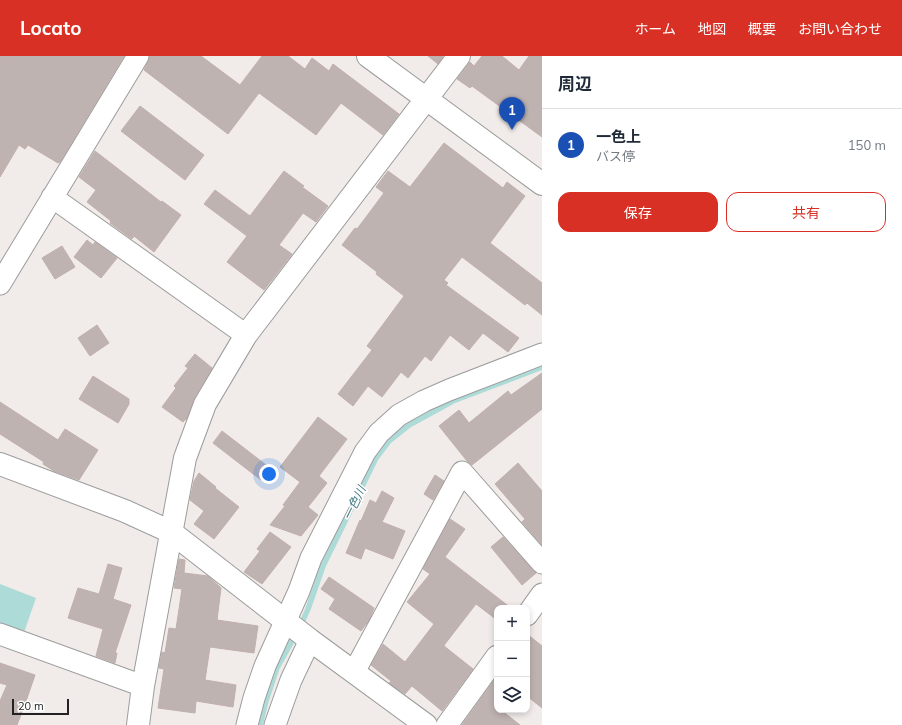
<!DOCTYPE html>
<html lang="ja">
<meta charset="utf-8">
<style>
:root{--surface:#fff;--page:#f2f2f3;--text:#1f2937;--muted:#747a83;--line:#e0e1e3;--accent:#d93025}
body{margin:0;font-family:Mulish,"Noto Sans JP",sans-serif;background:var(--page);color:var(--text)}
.controls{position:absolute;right:12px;bottom:12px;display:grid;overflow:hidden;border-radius:8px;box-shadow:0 2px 6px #0003}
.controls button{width:36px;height:36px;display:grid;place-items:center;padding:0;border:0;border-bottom:1px solid var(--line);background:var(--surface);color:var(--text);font:20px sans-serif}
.scale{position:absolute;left:12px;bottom:10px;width:57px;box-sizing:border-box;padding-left:4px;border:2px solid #222;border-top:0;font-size:11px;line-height:14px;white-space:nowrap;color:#222;-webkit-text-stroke:3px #fff;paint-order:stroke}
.you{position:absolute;left:269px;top:418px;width:14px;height:14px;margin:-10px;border:3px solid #fff;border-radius:50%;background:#1a73e8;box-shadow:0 0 0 6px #1a73e833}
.badge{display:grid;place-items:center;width:26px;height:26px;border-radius:50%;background:var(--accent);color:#fff;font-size:13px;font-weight:700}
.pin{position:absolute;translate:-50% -33px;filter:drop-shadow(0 1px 2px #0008)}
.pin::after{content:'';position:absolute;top:21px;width:14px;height:12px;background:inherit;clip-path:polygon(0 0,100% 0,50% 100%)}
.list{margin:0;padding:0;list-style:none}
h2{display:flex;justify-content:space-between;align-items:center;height:52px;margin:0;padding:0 16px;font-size:17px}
h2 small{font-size:13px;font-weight:400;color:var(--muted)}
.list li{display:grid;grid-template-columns:26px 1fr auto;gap:12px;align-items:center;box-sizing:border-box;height:72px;padding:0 16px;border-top:1px solid var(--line)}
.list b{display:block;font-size:15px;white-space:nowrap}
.list p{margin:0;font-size:13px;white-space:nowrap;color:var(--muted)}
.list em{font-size:13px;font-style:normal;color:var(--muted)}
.actions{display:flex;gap:8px;padding:12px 16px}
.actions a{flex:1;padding:9px 0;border:1px solid var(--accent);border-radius:12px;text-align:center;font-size:14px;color:var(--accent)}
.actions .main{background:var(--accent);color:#fff}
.icon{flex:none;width:22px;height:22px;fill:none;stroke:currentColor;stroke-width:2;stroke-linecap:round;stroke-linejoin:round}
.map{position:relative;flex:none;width:542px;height:669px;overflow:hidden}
header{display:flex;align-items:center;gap:24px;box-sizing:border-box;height:56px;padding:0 20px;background:var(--accent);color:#fff}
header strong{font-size:19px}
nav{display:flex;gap:22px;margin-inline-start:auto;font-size:14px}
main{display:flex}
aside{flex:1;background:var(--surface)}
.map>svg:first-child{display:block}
.water{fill:#addbd7}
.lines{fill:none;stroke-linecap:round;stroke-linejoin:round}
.stream{stroke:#addbd7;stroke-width:5.5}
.building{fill:#bfb3b2;stroke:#c2afac}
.minor-casing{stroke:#9c9c9c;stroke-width:23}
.tertiary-casing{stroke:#9c9c9c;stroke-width:24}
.minor{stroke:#fff;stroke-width:21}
.tertiary{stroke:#fff;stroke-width:22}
.labels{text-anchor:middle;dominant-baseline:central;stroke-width:3;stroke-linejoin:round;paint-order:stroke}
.water-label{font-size:12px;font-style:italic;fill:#427985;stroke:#fff}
</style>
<header>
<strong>Locato</strong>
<nav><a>ホーム</a><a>地図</a><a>概要</a><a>お問い合わせ</a></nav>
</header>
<main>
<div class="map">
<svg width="542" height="669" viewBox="0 0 542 669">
<rect width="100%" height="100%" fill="#f1ece9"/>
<path class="water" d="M0 528 36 542 21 585 0 578Z"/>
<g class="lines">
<path class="stream" d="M300 571 308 553 323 510 376 402 389 385 409 369 453 345 542 311
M260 669 266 645 277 612 296 578"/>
</g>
<path class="building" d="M0 0H124L60 106 58 107 28 89 25 93 19 89 0 121Z
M150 0H201L240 29 262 0H288L305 13 312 2 329 15 333 8 399 58 383 79 341 47 316 79 259 37 228 78 144 14 148 6Z
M428 0H443L438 8Z
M482 0H502L519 14 529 0H542V81L472 30 470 32 457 23 470 6 474 10Z
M140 50 204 99 185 124 121 75Z
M444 87 503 132 507 126 525 140 490 187 542 227V259L527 247 525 249 462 201 444 224 448 227 446 229 519 282 508 296 483 277 469 294 450 279 431 305 425 300 408 322 401 316 382 341 368 330 353 350 338 338 372 294 367 290 404 240 376 218 377 216 342 189 355 172 357 173 384 137 376 131 388 115 410 131Z
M95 95 161 146 162 145 181 159 154 196 134 180 132 183 110 167 111 165 87 146 96 134 79 121Z
M284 115 304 130 302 131 328 150 316 166 303 157 279 189 292 198 264 234 227 206 247 180 204 148 215 134 250 160Z
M87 184 93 189 95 186 117 202 101 222 74 201Z
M62 190 75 211 55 223 42 202Z
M97 269 109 287 90 300 78 282Z
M195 298 212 312 194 342 187 362 183 366 162 351 176 332 174 330 188 312 185 310Z
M542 317V353L472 409 467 405 439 370 459 354 469 367 508 335 511 339Z
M93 320 129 343V348L118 367 79 343Z
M0 346 58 384 65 373 98 394 79 424 54 415 43 408 44 406 0 378Z
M318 361 347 383 319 420 327 427 308 451 318 459 301 480 270 469 285 450 283 449 300 426 280 411Z
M222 375 270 412 261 424 213 387Z
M518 407 542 435V489L522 466 525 463 495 428Z
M199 417 216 431 215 432 239 451 214 483 194 468 204 455 190 444 194 425Z
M435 419 444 425 433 444 424 438Z
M382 435 394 442 382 466 405 475 393 503 365 492 361 503 346 497 360 464 361 465 370 444 376 447Z
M450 463 465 473 445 501 511 552H497V564L476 548 445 588 444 590 473 613 442 655 412 630 405 638 389 627 391 625 371 609 383 588 405 606 434 568 407 546 430 518 423 513Z
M270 476 291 491 262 528 244 516 260 495 257 493Z
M503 481 536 517 522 529 491 491Z
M179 503 185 504 184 517 208 520 221 532 217 564 258 570 254 597 210 591 205 624 236 629 233 651 196 645 195 657 158 652 164 613 159 612 162 596 165 597 169 572 176 573 182 533 174 532Z
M108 508 122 512 113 543 131 549 115 597H117L115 607 96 600 103 573 68 562 78 532 99 538Z
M329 521 374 552 369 564 361 575 329 553 335 543 321 533Z
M527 578 542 590V652L527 640Z
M0 607 35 619 24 651 17 669H0V645L7 629 0 627Z
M497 620V654H501L520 669H462Z"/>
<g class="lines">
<g class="minor-casing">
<path id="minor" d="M52 141 246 279
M0 228 138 0
M527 559 542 538
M0 578 143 630
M354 616 462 416 542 507
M247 669 254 642 265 610 299 535 311 502 365 396 379 377 399 359 424 345 449 334 542 298
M275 669 291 624 310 584
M447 669 497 600"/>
</g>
<g class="tertiary-casing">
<path id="tertiary" d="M368 0 542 128
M0 408 125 455 171 476 310 584 426 669
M138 669 143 630 185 402 205 348 246 279 459 0"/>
</g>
<use href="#minor" class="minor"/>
<use href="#tertiary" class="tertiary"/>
</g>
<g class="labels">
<g class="water-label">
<text transform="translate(354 447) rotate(-64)">一色川</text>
</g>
</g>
</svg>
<div class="controls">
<button>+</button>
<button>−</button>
<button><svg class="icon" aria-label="layers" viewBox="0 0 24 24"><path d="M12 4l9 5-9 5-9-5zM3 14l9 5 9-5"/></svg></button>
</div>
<div class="scale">20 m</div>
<div class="you"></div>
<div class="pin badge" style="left:512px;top:74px;background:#1a4fb4">1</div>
</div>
<aside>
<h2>周辺<small></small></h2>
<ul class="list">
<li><span class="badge" style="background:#1a4fb4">1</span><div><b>一色上</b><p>バス停</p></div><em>150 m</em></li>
</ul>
<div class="actions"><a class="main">保存</a><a>共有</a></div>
</aside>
</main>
